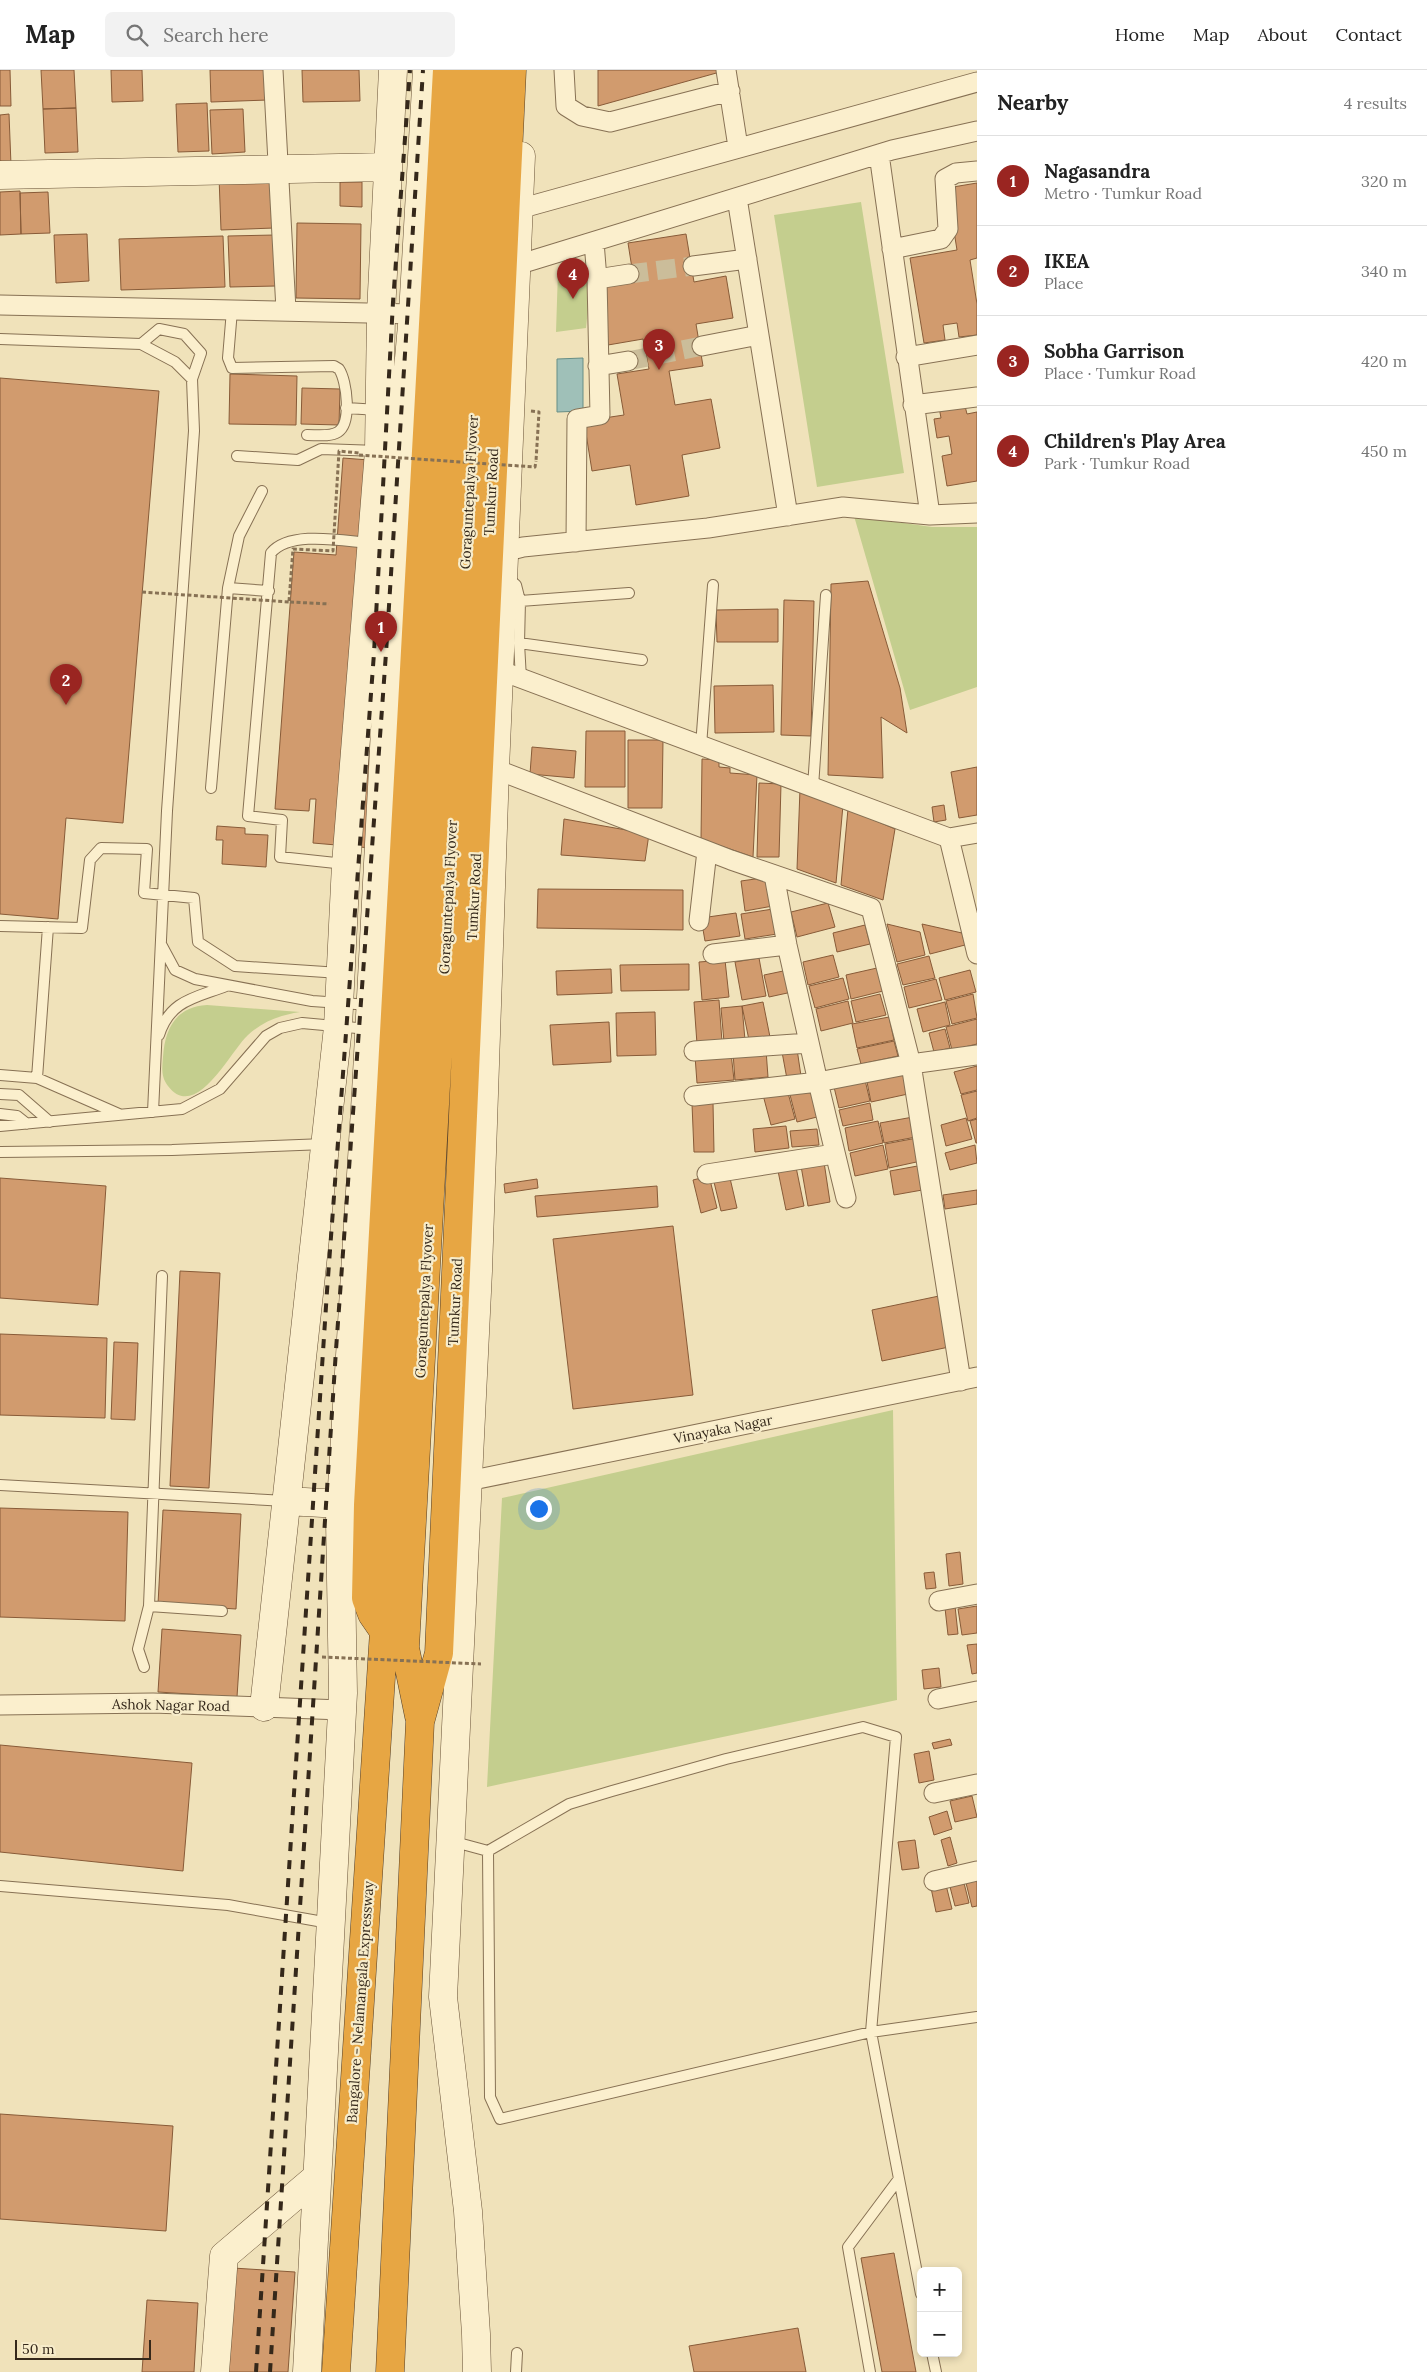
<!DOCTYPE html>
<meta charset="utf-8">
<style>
:root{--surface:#fff;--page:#f2f2f2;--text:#222;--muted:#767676;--line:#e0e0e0;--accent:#9a2521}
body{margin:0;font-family:Lora,serif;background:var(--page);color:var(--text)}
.controls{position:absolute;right:15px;bottom:15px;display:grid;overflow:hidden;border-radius:8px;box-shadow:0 2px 8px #0003}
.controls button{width:45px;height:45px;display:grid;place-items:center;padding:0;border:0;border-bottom:1px solid var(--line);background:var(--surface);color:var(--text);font:25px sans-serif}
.scale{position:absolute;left:15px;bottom:12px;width:136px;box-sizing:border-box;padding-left:5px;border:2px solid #35281a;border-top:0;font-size:14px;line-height:18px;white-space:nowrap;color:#35281a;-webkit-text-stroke:4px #f7ecca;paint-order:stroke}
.you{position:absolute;left:538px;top:1438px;width:18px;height:18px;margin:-12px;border:4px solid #fff;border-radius:50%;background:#1a73e8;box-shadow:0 0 0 8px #1a73e833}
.badge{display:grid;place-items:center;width:32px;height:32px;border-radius:50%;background:var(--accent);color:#fff;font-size:16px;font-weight:700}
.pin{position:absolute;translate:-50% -41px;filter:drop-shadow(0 1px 2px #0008)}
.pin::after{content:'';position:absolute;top:26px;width:18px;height:15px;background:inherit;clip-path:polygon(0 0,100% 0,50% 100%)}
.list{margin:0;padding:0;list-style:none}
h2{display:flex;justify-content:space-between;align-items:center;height:65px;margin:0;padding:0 20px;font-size:21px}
h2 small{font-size:16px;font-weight:400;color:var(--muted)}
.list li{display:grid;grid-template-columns:32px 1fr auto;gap:15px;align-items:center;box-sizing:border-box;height:90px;padding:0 20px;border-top:1px solid var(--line)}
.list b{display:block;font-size:19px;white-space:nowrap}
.list p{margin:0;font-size:16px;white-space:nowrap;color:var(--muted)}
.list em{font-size:16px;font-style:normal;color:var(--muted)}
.icon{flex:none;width:28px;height:28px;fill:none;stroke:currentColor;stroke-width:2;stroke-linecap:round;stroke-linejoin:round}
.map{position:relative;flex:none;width:977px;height:2302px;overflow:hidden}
header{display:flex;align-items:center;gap:30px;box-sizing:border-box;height:70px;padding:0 25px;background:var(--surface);border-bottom:1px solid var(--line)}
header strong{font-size:24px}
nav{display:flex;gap:28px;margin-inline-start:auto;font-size:18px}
.search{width:350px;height:45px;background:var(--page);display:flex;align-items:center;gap:12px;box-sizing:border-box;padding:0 18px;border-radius:8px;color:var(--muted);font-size:19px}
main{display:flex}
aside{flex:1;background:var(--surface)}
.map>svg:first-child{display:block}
.green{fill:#c4ce8e}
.water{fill:#9fc0b8;stroke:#678e86}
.building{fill:#d19b6e;stroke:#885b38}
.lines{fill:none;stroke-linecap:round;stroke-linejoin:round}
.street-tunnel{stroke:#cbbd9a;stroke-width:19;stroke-dasharray:19 9;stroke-linecap:butt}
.lane-casing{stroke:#877154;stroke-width:12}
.street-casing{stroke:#877154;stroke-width:21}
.secondary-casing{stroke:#695237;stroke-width:29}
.highway-casing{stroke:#543f29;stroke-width:29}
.path{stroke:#877154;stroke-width:3;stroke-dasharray:4 2.5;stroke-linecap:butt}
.lane{stroke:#fbefcd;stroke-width:10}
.street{stroke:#fbefcd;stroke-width:19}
.secondary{stroke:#fbefcd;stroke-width:28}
.highway{stroke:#e7a643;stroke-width:28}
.rail{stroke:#35281a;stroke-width:4;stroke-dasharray:9 9;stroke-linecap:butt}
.path-bridge{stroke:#877154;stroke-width:3;stroke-dasharray:4 2.5;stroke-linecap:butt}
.labels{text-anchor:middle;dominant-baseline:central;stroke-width:4.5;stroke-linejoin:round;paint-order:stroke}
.street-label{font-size:14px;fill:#35281a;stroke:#f7ecca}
</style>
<header>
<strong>Map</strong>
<div class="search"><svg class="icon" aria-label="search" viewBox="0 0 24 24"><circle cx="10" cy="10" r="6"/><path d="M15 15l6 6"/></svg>Search here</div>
<nav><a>Home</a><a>Map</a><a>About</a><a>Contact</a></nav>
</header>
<main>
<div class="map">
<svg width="977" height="2302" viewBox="0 0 977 2302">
<rect width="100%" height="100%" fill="#f0e2ba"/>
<path class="green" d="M861 132 904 403 817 417 774 145Z
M592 199 586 258 556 262 558 200Z
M854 446 932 457H977V617L910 640Z
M207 935 300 942C281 945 263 951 248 965 231 980 196 1053 168 1016 161 1007 162 998 163 987 165 958 176 937 207 935Z
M893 1340 897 1630 487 1717 502 1428Z"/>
<path class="water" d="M583 288V341L557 342V289Z"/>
<path class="building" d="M0 0H10L11 36H0Z
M41 0H74L76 38 43 39Z
M111 0H142L143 31 112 32Z
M210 0H266L268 30 211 32Z
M302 0H359L360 31 303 32Z
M598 0H719L720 2 598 36Z
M207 33 209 81 178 82 176 34Z
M76 38 78 82 45 83 43 39Z
M243 39 245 82 212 84 210 40Z
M9 44 11 95H0V45Z
M272 105 274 158 221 160 219 107Z
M340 112H362V137L340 136Z
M977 113V188L970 190 977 234V265L959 267 957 253 943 255 945 270 924 273 910 188 957 180 947 118Z
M20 121 21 164 0 165V122Z
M48 122 50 163 21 164 20 123Z
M297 153 361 154 360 229 296 228Z
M87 164 89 211 56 213 54 165Z
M686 164 694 212 726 206 733 248 696 254 703 296 669 301 675 335 711 329 720 378 682 385 689 426 636 435 630 395 592 401 584 351 624 345 617 304 649 299 643 269 608 275 598 216 634 211 628 173Z
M275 165 276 216 230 217 228 166Z
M223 166 225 217 121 220 119 169Z
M230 304 297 306 296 355 229 354Z
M0 308 159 321 123 753 66 748 58 849 0 844Z
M302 318 340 319 339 355 301 354Z
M964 332 967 344 977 342V411L947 416 942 386 952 384 949 366 937 368 934 349 941 348 939 337Z
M343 388 433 395 406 781 313 773 316 729H310L309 741 275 739 294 482 336 485Z
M868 511 900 618 907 663 881 647 883 708 828 705 831 514Z
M784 530 814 531 811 666 781 665Z
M778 539V572H717L716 540Z
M773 615 774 662 715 663 714 616Z
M586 661H625V717H585Z
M628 670H663L662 738H628Z
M532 677 576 681 574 708 530 704Z
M702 689 719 690V697L730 698V703L757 705 753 787 701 769Z
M977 697V745L959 748 951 702Z
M759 713 781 714 779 787H757Z
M800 719 843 735 836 813 797 799Z
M944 735 946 750 934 752 932 737Z
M848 739 895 759 883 830 841 815Z
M564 749 649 764 645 791 561 785Z
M217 756 245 758V764L268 765 266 797 222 794 223 770H216Z
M769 807 773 836 745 841 741 811Z
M538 819 683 820V860L537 858Z
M828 833 835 857 797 867 791 842Z
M773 839 777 864 745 869 741 844Z
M736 843 740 866 705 871 701 848Z
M887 854 920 862 925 885 897 892Z
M922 854 962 863 965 875 930 884Z
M865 855 870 874 837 882 833 863Z
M833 885 839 907 808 915 803 892Z
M929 886 935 908 903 915 897 894Z
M759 888 766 926 742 930 735 892Z
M725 890 729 927 702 930 699 892Z
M689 894V920L621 921 620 895Z
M877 898 883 921 851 929 846 905Z
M611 899 612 923 557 925 556 901Z
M788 900 792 922 769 927 764 905Z
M970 900 976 922 945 930 939 908Z
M843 908 849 929 815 938 809 916Z
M936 909 942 930 909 938 904 917Z
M880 924 886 945 856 952 851 931Z
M973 924 977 948 952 954 946 931Z
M719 930 722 972 697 974 694 932Z
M848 931 853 953 821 961 816 939Z
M763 932 770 967 749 970 742 936Z
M945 932 950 955 923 962 917 939Z
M742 936 745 970 724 972 721 938Z
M655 942 656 985 617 986 616 943Z
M889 947 894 970 857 978 852 954Z
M977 949V974L952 980 946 957Z
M609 952 611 992 553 995 550 955Z
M945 959 950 978 934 982 929 963Z
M894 971 898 986 861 994 857 979Z
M797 979 801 1006 787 1009 782 982Z
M766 980 768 1007 735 1010 733 983Z
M731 983 734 1010 697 1013 695 986Z
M977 996V1020L961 1024 954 1002Z
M903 1004 908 1024 871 1032 867 1012Z
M865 1010 870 1031 839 1038 834 1017Z
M810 1016 817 1047 797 1052 789 1021Z
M787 1019 795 1049 771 1055 763 1025Z
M977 1021V1048L968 1051 961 1025Z
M713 1033 714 1082H694L692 1034Z
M870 1033 873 1050 843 1056 839 1040Z
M913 1047 916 1067 884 1073 880 1053Z
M966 1048 972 1069 946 1076 941 1055Z
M977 1049V1073H976L970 1051Z
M878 1051 883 1073 849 1081 845 1058Z
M786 1056 789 1078 755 1082 753 1059Z
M817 1059 819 1075 792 1077 790 1061Z
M917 1068 921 1091 889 1098 885 1074Z
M883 1075 888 1099 855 1106 850 1083Z
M975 1075 977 1093 950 1100 945 1083Z
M824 1092 830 1132 808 1136 801 1096Z
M923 1095 928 1119 894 1125 890 1101Z
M796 1097 804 1136 786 1140 778 1101Z
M729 1104 737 1138 721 1141 713 1108Z
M709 1106 717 1138 701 1143 693 1110Z
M0 1108 106 1116 98 1235 0 1228Z
M537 1109 538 1118 505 1123 504 1114Z
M657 1116 658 1137 537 1147 535 1126Z
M977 1120V1134L945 1139 943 1125Z
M673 1156 693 1325 573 1339 553 1169Z
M180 1201 220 1203 209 1418 170 1416Z
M939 1226 949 1277 882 1291 872 1240Z
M0 1264 107 1268 105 1348 0 1345Z
M114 1272 138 1273 135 1350 111 1349Z
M0 1438 128 1442 125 1551 0 1547Z
M163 1440 241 1444 236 1539 158 1534Z
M960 1482 963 1514 949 1516 946 1484Z
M934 1502 936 1518 926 1519 924 1503Z
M955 1536 958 1564 948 1565 945 1538Z
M977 1536V1563L962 1565 958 1539Z
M162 1559 241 1565 237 1627 158 1622Z
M977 1574V1603L972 1604 967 1575Z
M939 1598 941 1617 924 1619 922 1600Z
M950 1669 952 1675 934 1679 932 1673Z
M0 1675 192 1693 183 1801 0 1782Z
M929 1681 934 1710 919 1713 914 1684Z
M972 1726 977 1747 955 1752 950 1731Z
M947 1741 952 1759 934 1765 929 1747Z
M950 1767 957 1793 948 1796 941 1770Z
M915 1770 919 1798 902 1800 898 1772Z
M963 1809 969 1833 955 1836 949 1813Z
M977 1810V1836L972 1837 966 1813Z
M946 1815 952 1839 936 1842 931 1818Z
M0 2044 173 2056 166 2161 0 2149Z
M894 2183 916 2302H882L861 2188Z
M233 2198 295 2202 288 2302H226Z
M147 2230 198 2233 194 2302H142Z
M798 2258 806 2302H694L689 2276Z"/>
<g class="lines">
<path class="street-tunnel" d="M629 204 693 196
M628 291 702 276"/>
<g class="lane-casing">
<path id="lane" d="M232 240 228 288 232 298 334 296 339 299C347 311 352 353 338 362 330 367 317 365 307 365
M0 269 141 274 175 292 192 309
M141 274 159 259 184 264 201 283 192 309 194 361 167 741 153 1042
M346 338 379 340
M237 386 298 390 321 379 378 381
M508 508 516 515 520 531 519 573 521 609
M228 518 239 466 262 421
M520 531 629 523
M519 573 642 590
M701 676 713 515
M813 717 826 525
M211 718 228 518 269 521
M345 794 280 787 282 750 248 746 271 483C290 460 343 471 370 473
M0 856 82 858 90 790 101 778 147 779 144 823 194 828 198 872 235 896 340 903
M161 874 175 900 195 909 312 931 370 935
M159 965C170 930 195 928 226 916
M0 1005 37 1008 119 1044
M37 1008 48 857
M0 1024 19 1025 50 1052
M0 1044 17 1046 27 1054
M0 1056 182 1039 220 1019 266 966 280 958 302 953 368 959
M0 1082 172 1080 325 1074
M162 1206 149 1536 222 1541
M0 1415 286 1431
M144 1597 138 1579 149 1536
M451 1771 488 1781 490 2027 500 2049 871 1962 977 1947
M488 1781 569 1734 612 1721 726 1689 863 1657 896 1667 871 1962 921 2224
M0 1816 228 1835 329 1853
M932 2283 936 2302
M516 2302 517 2283
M870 2302 848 2177 898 2110"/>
</g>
<g class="street-casing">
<path id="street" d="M273 0 286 240
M564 0 566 36 582 46 610 52 730 21
M726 0 738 77
M879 84 930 445
M737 128 788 446
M519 139 977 12
M892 179 941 169 948 159 945 109 956 103 977 101
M517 195 892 80 977 61
M693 196 747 189
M597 209 629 204
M0 235 413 244
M702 276 759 265
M906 287 977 275
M598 296 628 291
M913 335 977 327
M576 472 577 349 600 345 597 209 594 172
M504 482 523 477 708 458 843 437 930 445 977 443
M499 600 949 768
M495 699 731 790 871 838 911 994 961 1311
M977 763 949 768 977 884
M699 851 707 781
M713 884 787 875
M694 981 809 973
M694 1026 818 1012 787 875 774 805
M707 1104 834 1084
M846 1128 818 1012 911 994 977 985
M468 1411 977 1307
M939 1531 977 1524
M938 1629 977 1621
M0 1635 153 1633 342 1640
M934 1723 977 1714
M934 1811 977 1801"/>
</g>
<g class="secondary-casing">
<path id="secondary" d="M0 105 387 97
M286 1431 341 1434
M264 1637 338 957 346 794 379 381 381 243 393 0
M215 2302 224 2186 317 2107
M307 2302 343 1623 340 1450 366 1023 398 411 413 244 427 0
M477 2302 476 2264 468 2141 443 1927 478 1201 495 699 521 86"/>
</g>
<g class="highway-casing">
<path id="highway" d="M383 1560 372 1544 366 1528 368 1435 447 0
M419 1646 405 1578 492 0
M336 2302 384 1561 469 0
M390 2302 420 1652 439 1583C463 1055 485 528 512 0"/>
</g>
<path class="path" d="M531 341 539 342 536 391
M290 532 329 534"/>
<use href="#lane" class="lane"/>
<use href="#street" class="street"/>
<use href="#secondary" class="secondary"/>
<use href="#highway" class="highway"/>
<path class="rail" d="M256 2302 327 1221 374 583 393 232 410 0
M270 2302 336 1280 386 583 423 0"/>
<path class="path-bridge" d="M142 522 290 532
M289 531 293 479 333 481 339 381 359 383V385L535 397 536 391
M322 1587 481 1594"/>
</g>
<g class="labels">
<g class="street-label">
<text transform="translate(469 422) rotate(-87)">Goraguntepalya Flyover</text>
<text transform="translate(491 422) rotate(-87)">Tumkur Road</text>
<text transform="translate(448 827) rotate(-87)">Goraguntepalya Flyover</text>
<text transform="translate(474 827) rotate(-87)">Tumkur Road</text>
<text transform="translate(424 1231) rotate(-87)">Goraguntepalya Flyover</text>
<text transform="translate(455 1232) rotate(-87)">Tumkur Road</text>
<text transform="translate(723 1359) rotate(-11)">Vinayaka Nagar</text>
<text transform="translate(171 1635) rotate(1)">Ashok Nagar Road</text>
<text transform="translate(360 1932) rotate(-86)">Bangalore - Nelamangala Expressway</text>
</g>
</g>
</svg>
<div class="controls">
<button>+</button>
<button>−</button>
</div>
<div class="scale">50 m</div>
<div class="you"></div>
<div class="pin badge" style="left:381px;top:582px">1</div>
<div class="pin badge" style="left:66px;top:635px">2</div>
<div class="pin badge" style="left:659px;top:300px">3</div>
<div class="pin badge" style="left:573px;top:229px">4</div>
</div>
<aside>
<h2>Nearby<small>4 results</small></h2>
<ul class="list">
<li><span class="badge">1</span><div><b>Nagasandra</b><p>Metro · Tumkur Road</p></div><em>320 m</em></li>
<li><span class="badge">2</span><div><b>IKEA</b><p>Place</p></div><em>340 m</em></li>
<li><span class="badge">3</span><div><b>Sobha Garrison</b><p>Place · Tumkur Road</p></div><em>420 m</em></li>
<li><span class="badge">4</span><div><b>Children's Play Area</b><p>Park · Tumkur Road</p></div><em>450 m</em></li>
</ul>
</aside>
</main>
